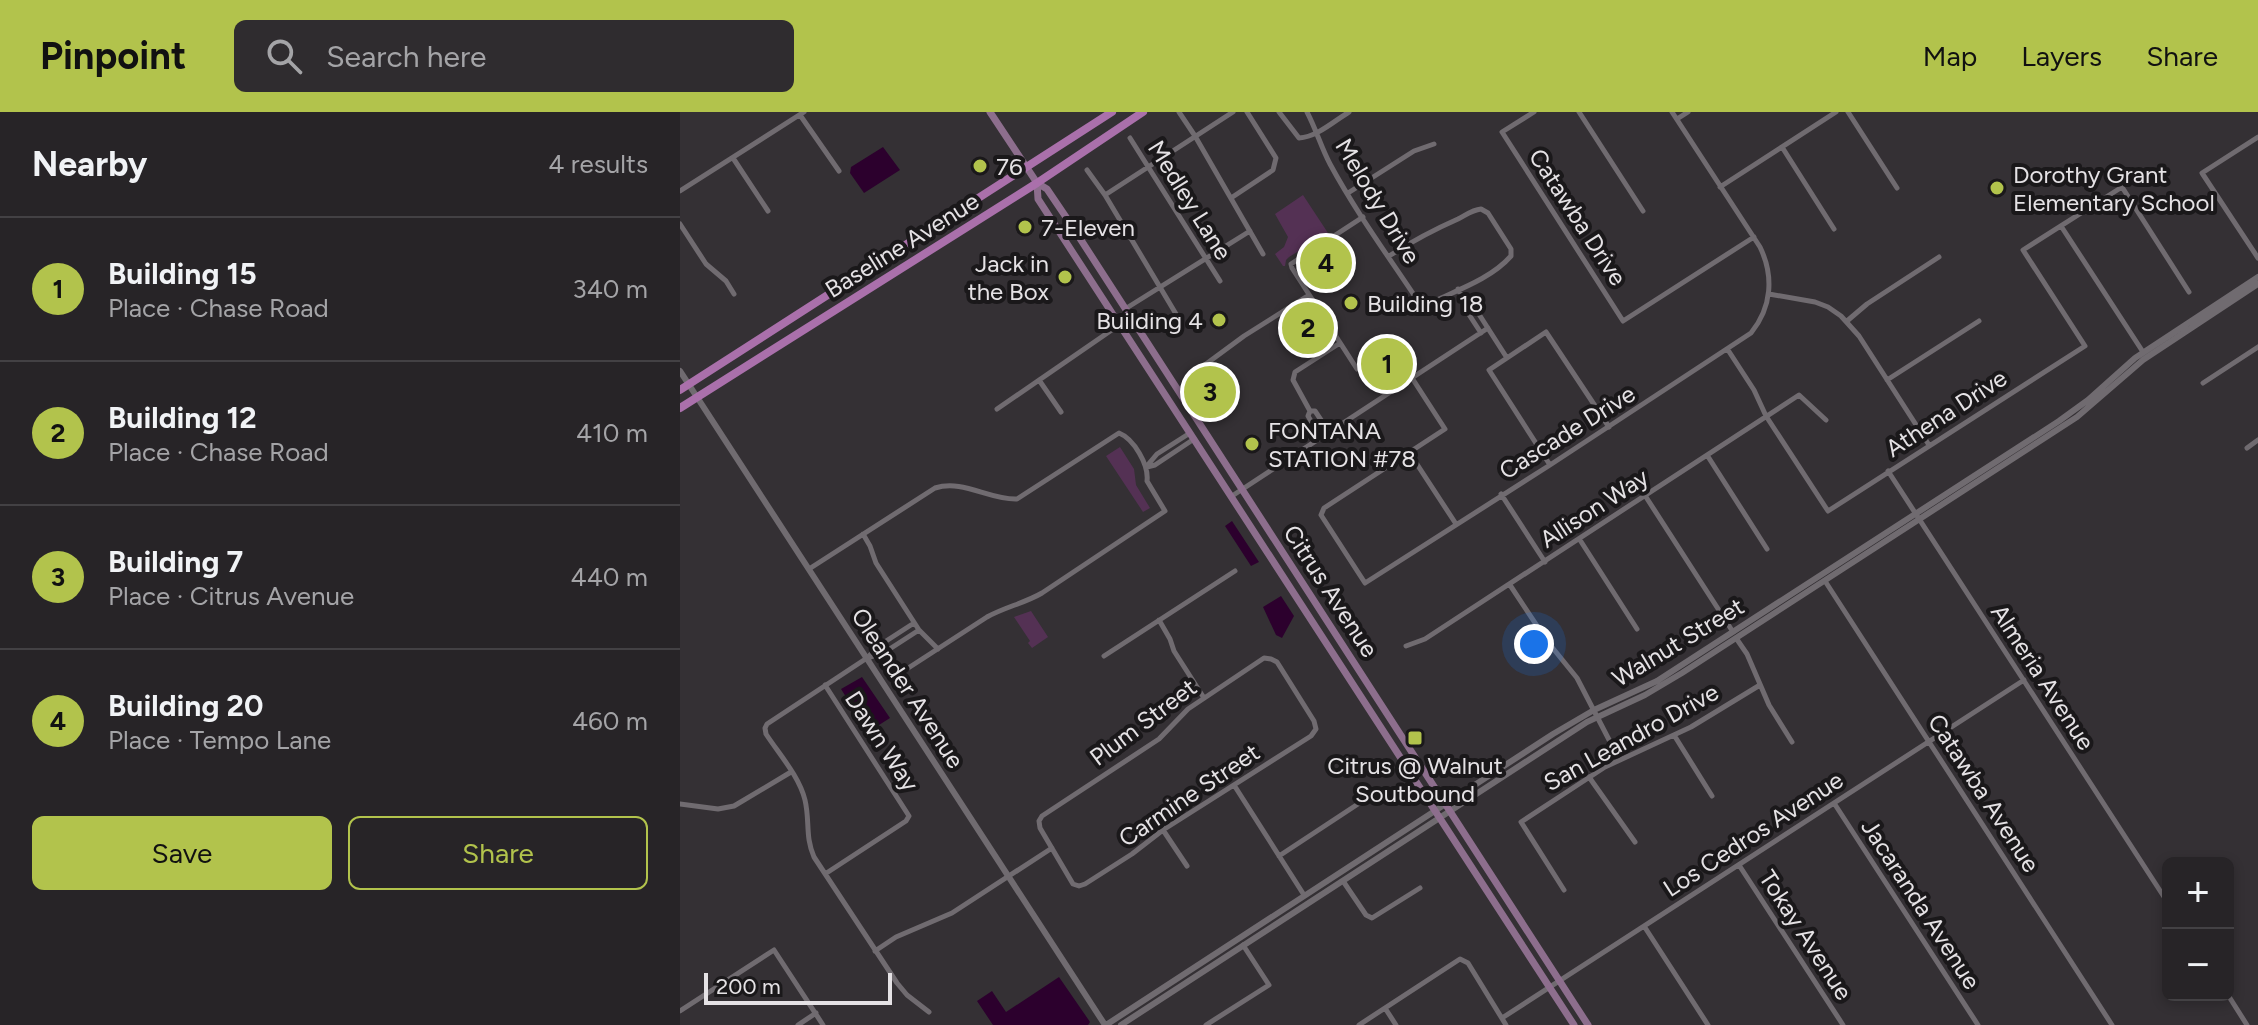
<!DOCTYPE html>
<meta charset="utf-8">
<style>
:root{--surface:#272427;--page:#2f2c2f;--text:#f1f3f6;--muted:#a4a4a7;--line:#434144;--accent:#b2c34c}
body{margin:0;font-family:Figtree,sans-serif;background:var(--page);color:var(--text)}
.controls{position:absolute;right:24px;bottom:24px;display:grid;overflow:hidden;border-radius:12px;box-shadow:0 4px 12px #0003}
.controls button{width:72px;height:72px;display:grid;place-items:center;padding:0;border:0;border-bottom:2px solid var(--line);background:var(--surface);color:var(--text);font:40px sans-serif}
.scale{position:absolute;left:24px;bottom:20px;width:188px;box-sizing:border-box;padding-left:8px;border:4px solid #e5e2e5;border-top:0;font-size:22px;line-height:28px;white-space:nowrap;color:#e5e2e5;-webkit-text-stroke:6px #1a181a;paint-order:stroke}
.you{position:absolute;left:854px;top:532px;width:28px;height:28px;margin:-20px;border:6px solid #fff;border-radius:50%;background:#1a73e8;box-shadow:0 0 0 12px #1a73e833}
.badge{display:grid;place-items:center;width:52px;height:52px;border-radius:50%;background:var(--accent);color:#111;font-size:26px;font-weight:700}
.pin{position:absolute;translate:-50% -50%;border:4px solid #fff;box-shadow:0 2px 8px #0006}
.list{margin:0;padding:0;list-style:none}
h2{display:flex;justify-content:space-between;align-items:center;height:104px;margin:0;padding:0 32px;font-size:34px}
h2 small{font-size:26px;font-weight:400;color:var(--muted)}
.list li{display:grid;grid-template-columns:52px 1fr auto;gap:24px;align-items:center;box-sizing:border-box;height:144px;padding:0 32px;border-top:2px solid var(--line)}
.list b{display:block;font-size:30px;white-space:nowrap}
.list p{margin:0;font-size:26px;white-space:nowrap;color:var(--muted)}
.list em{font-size:26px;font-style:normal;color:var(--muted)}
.actions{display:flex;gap:16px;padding:24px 32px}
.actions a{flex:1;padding:18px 0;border:2px solid var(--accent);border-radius:12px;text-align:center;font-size:28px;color:var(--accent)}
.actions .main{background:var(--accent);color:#111}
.icon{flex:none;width:44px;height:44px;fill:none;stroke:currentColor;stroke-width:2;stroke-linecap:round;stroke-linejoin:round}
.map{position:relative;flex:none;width:1578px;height:913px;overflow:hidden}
header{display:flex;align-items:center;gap:48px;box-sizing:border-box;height:112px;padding:0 40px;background:var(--accent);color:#111}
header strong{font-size:38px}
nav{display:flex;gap:44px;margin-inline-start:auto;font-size:28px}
.search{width:560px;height:72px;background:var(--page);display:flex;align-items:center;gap:20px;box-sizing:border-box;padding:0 28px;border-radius:12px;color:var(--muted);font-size:30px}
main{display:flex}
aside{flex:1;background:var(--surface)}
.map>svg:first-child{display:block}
.green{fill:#543154}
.water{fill:#2c002d}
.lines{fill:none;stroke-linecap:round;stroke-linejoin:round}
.minor{stroke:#706b70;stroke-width:5}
.tertiary{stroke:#706b70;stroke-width:6}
.secondary{stroke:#8d6e8d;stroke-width:7}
.primary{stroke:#aa70ab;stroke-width:8}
.poi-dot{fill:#b2c34c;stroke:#1a181a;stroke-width:3}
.labels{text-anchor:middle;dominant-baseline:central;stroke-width:8;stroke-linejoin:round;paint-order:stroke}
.poi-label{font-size:24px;fill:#e5e2e5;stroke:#1a181a;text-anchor:start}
.street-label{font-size:24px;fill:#e5e2e5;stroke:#1a181a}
</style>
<header>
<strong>Pinpoint</strong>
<div class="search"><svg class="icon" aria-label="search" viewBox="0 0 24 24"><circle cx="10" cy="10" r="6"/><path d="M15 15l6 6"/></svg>Search here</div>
<nav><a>Map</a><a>Layers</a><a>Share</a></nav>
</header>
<main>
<aside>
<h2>Nearby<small>4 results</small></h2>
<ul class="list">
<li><span class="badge">1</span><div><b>Building 15</b><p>Place · Chase Road</p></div><em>340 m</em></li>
<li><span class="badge">2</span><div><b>Building 12</b><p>Place · Chase Road</p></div><em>410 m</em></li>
<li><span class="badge">3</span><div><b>Building 7</b><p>Place · Citrus Avenue</p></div><em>440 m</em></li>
<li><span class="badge">4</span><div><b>Building 20</b><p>Place · Tempo Lane</p></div><em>460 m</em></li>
</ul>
<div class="actions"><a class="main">Save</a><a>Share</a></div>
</aside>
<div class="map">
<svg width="1578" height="913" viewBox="0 0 1578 913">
<rect width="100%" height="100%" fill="#343034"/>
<path class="green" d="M623 83 648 121 609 145 606 148 605 154H603L595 142 604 135 608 125 595 102Z
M440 335 454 357 456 373 470 396 463 400 426 344Z
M351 499 368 525 352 536 348 531 350 529 334 505Z"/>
<path class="water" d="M203 35 220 58 184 81 170 61 171 55Z
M552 409 579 450 571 454 545 414Z
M601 484 614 504 602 526 596 523 583 495Z
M182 565 210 606 188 620 161 577Z
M379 865 408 907 410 910 408 913H313L297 889 312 879 326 900Z"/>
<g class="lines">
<path class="minor" d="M499 0 515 24 583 142
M599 0 619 26C637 25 654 9 669 0
M627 0C636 17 641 35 650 52 677 102 711 148 742 195 771 180 809 169 831 144V137L808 101 801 97C792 98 786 103 778 107 753 118 731 130 709 144
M854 0 822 20 943 209 1074 125
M899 0 963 99
M1168 0 1217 76
M120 3 159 59
M997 7 1008 0
M1578 25 1522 61 1578 146
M450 26 540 169
M1102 35 1154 117
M53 46 88 99
M407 58 425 83 496 202
M1040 75 1156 0
M0 79 124 0
M668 81 734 39 754 32
M425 83 553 0
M551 86 593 58 596 46 567 0
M0 112 26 152 46 169 54 182
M1381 114 1463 240
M778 177 789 196 788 201 801 221
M1089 182 1135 190 1148 195 1161 204 1179 224 1249 333
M789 196H795L827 246
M445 197 570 119
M1167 209 1187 192 1259 145
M1048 238 1074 278 1086 304 1148 399 1405 234 1343 138 1442 75 1509 180
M526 252 564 224 629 183
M677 257 612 156 611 152 683 105
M732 266 765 317 644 396 641 403 685 471 870 353 1071 221C1092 195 1094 164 1080 135L992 0
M359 268 381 300
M1207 268 1299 209
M1523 271 1578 235
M317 297 439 213
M630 299H635L649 320
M641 326 628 304 630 299 613 268 615 260 660 231
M1567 336 1578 328
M729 340 776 412
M1027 343 1087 437
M870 353 809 258 866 220 929 315
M466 355 477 342 510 321
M467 355 475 353 514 327
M1208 359 1488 791
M821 382 865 450
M552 384 808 216
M966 385 1053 520
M183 422 190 434 196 451 239 518 258 537
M900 428 957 517
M129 457 255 376C283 367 309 388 337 387L439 321C454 327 469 353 467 369L485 399 362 481C345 491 325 495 307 505L219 562
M1145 469 1432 913
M830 473 867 529 897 566 939 647
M479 508 490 527 494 539 524 586
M234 511 200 533 187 546 87 612 85 616 86 622C99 642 119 664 125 688 130 709 125 725 134 745L217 871 227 883 249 900
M1056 526 1067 542 1089 593 1112 630
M726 534 745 527 1119 283 1146 308
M424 544 555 459
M188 546 205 540 239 518
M584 546 591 547 597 550 634 609 636 617 631 624 483 718 452 742 405 772 399 774 393 772 360 716 359 709 362 704 479 627 508 597Z
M145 573 229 704 226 709 145 762
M994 623 1032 684
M909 665 955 730
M554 673 624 783
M1154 691 1298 913
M0 692 38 697 54 694 111 660
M483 718 507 754
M599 744 681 690
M1059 753 1163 913
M663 769 686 803 692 806 740 776
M884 778 841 710 925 655 1011 615 1080 573
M964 814 1028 913
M195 839 216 825 272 801 372 736
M1548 883 1567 913
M705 896 716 913
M0 899 94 838 143 913
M822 906 1344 568
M118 913 136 901
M526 913 589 873 563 833
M679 913 780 847 788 851 826 913"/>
<path class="tertiary" d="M0 259 425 913
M426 913 873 622 914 598 977 569 1379 309 1408 288 1455 246 1578 165
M441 913 907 610 965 583 1002 561 1397 305 1463 248 1578 172"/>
<path class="secondary" d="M310 0 357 71 367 77 390 111 908 913
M357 71 358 87 894 913"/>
<path class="primary" d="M0 278 432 0
M0 296 357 71 463 0"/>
</g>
<g class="poi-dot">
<circle cx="300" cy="54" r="8"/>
<circle cx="1317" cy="76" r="8"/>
<circle cx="345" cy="115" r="8"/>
<circle cx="385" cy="165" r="8"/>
<circle cx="671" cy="191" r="8"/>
<circle cx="539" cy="208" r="8"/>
<circle cx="572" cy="332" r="8"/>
<rect x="727" y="618" width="16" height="16" rx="4"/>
</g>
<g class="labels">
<g class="poi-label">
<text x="316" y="54">76</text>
<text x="1333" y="62">Dorothy Grant<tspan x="1333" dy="28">Elementary School</tspan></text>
<text x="361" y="115">7-Eleven</text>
<text x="369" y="151" text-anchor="end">Jack in<tspan x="369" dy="28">the Box</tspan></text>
<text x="687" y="191">Building 18</text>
<text x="523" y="208" text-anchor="end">Building 4</text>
<text x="588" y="318">FONTANA<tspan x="588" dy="28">STATION #78</tspan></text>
<text x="735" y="653" text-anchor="middle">Citrus @ Walnut<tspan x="735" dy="28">Soutbound</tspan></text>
</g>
<g class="street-label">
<text transform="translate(510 88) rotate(58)">Medley Lane</text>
<text transform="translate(698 89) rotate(59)">Melody Drive</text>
<text transform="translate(898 105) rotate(57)">Catawba Drive</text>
<text transform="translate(222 133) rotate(-32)">Baseline Avenue</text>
<text transform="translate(1266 301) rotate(-33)">Athena Drive</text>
<text transform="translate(887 320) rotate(-32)">Cascade Drive</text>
<text transform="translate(914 396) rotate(-33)">Allison Way</text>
<text transform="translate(651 479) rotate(57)">Citrus Avenue</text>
<text transform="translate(998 530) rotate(-31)">Walnut Street</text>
<text transform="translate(1363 565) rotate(57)">Almeria Avenue</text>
<text transform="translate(228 576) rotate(57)">Oleander Avenue</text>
<text transform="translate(463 610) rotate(-37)">Plum Street</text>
<text transform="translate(951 625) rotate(-29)">San Leandro Drive</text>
<text transform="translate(202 629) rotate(57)">Dawn Way</text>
<text transform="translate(1304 681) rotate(57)">Catawba Avenue</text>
<text transform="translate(509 683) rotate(-34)">Carmine Street</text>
<text transform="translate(1073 722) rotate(-33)">Los Cedros Avenue</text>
<text transform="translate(1241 792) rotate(57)">Jacaranda Avenue</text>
<text transform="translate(1126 823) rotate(57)">Tokay Avenue</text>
</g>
</g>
</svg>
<div class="controls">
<button>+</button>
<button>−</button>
</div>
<div class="scale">200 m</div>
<div class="you"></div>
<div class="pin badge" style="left:707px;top:252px">1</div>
<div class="pin badge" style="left:628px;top:216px">2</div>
<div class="pin badge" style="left:530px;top:280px">3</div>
<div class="pin badge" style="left:646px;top:151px">4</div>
</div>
</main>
